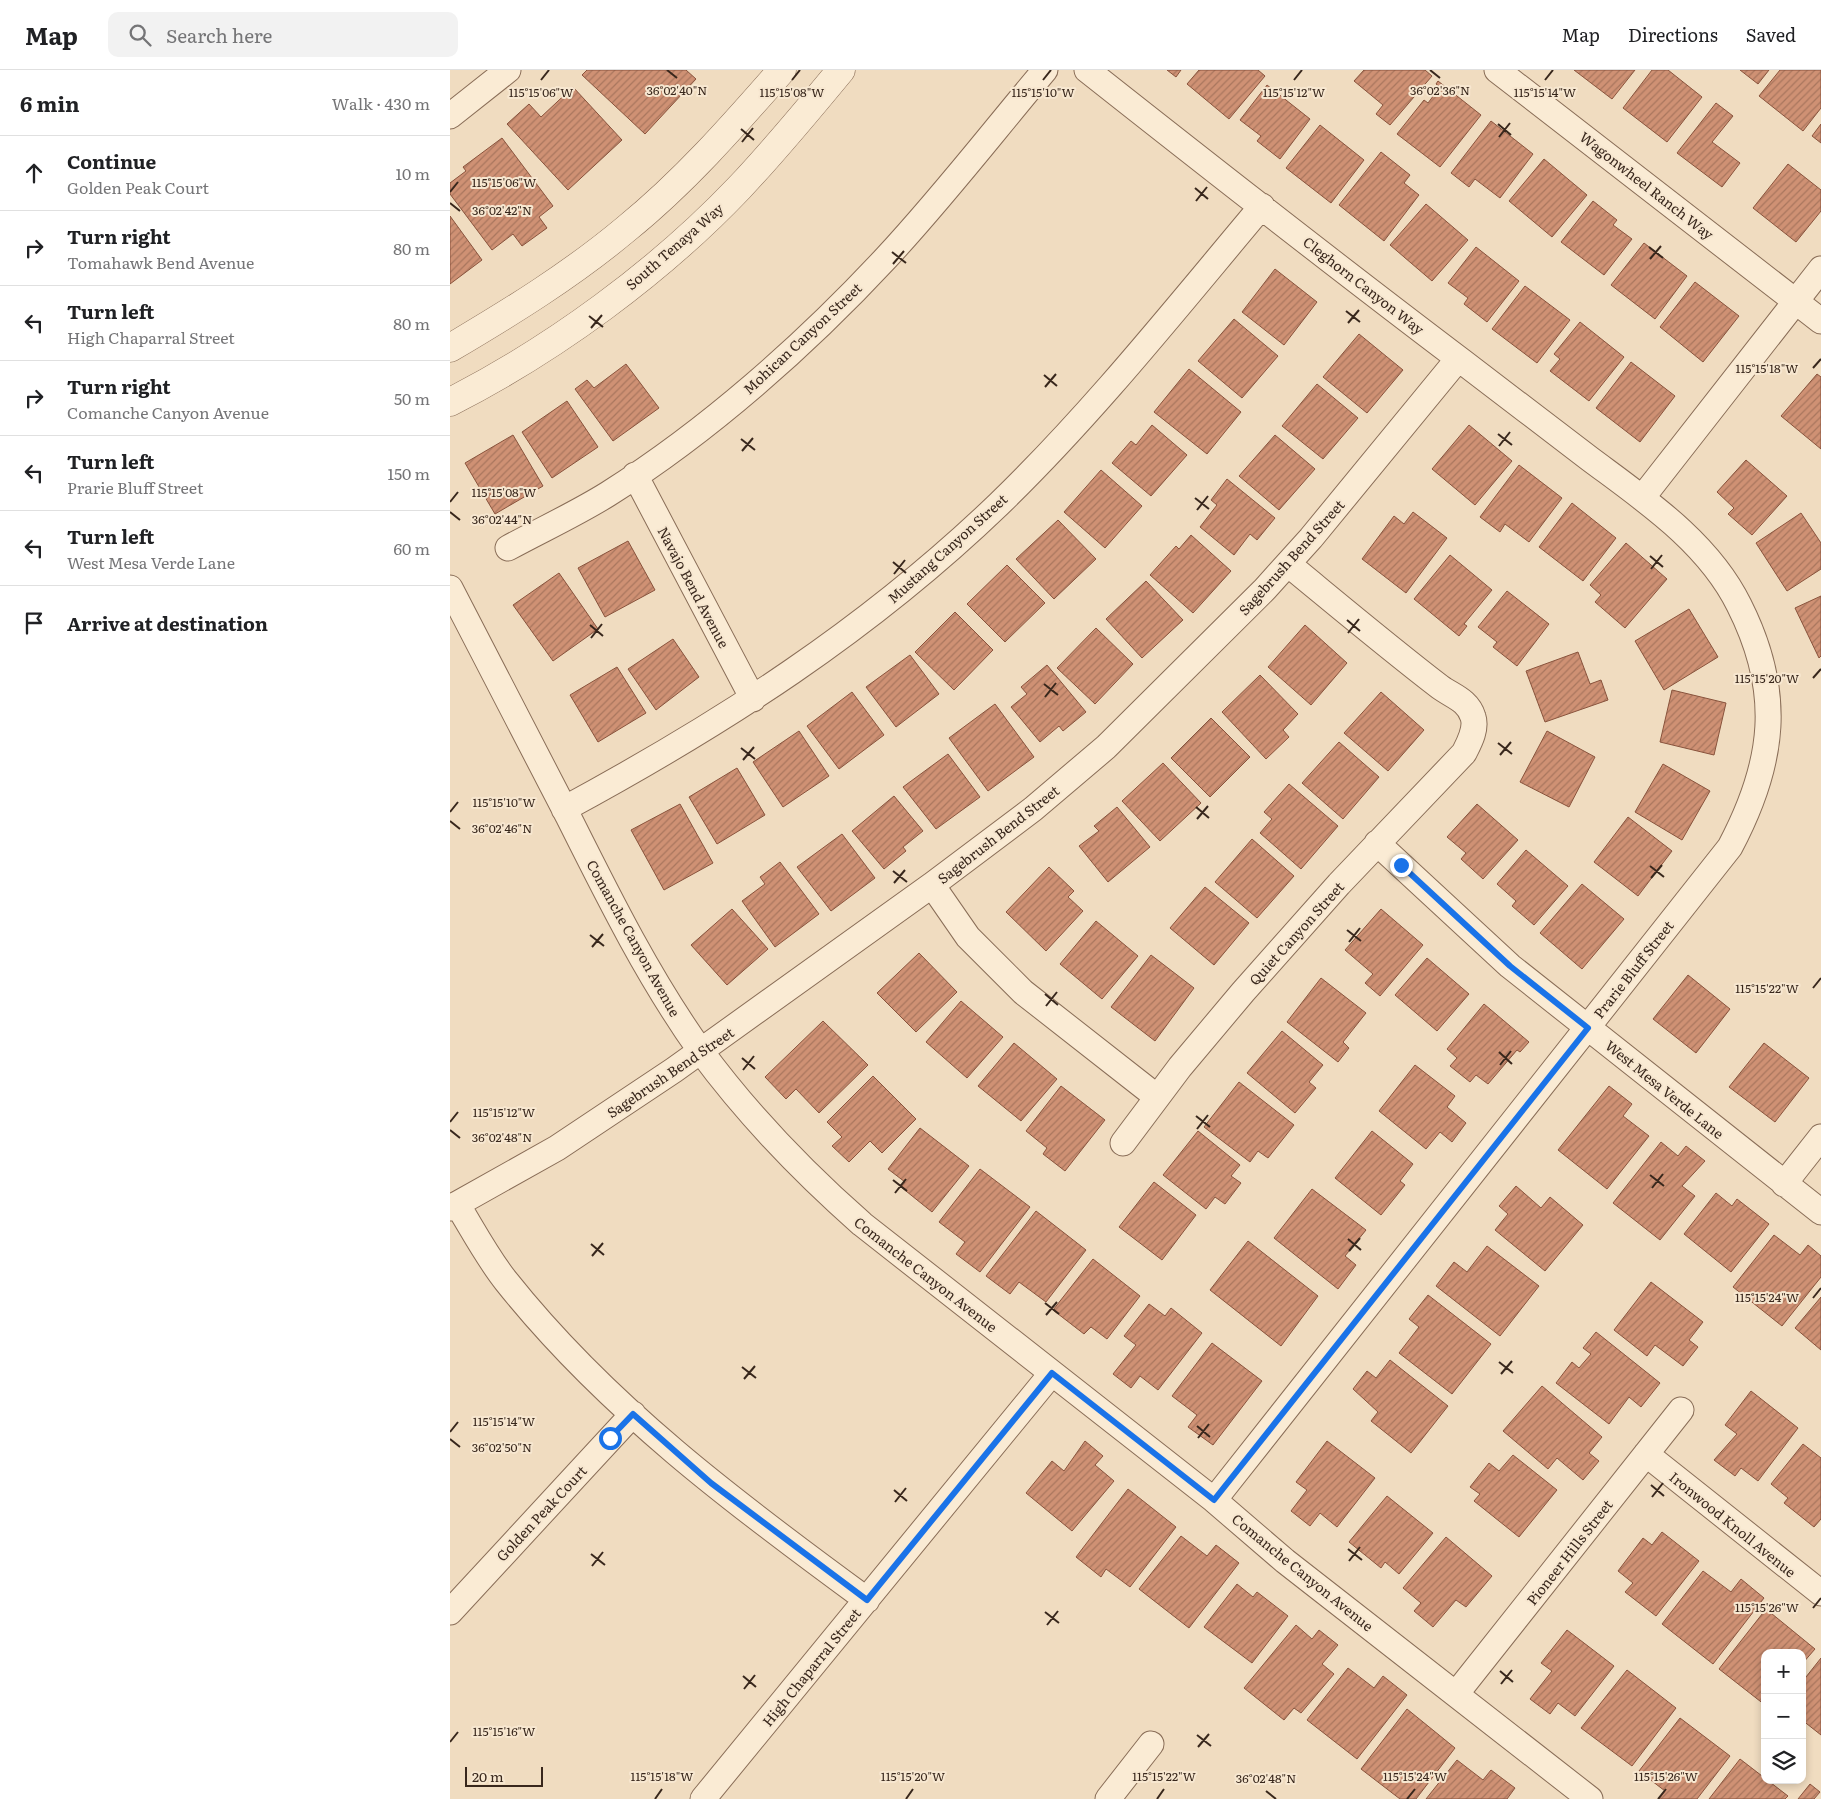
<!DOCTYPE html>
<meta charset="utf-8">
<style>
:root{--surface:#fff;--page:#f2f2f2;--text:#202124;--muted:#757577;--line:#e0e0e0}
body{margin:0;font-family:Literata,serif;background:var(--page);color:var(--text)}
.controls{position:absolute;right:15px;bottom:15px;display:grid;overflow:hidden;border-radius:10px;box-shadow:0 2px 8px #0003}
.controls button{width:45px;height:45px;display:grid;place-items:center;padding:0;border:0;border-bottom:1px solid var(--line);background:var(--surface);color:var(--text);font:25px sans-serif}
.scale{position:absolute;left:15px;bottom:12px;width:78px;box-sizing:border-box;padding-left:5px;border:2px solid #38271c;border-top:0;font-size:14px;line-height:18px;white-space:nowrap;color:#38271c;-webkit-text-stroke:4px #f7e7d0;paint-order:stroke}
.stop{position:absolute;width:15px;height:15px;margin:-11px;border:4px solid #1a73e8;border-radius:50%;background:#fff}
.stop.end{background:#1a73e8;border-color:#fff;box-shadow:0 1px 5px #0008}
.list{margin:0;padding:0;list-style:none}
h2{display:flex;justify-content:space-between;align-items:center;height:65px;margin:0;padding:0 20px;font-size:21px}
h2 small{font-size:16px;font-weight:400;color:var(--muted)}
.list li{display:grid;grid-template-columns:32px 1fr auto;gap:15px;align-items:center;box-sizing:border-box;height:75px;padding:0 20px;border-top:1px solid var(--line)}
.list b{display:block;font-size:19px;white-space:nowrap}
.list p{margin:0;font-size:16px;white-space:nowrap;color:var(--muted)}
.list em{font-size:16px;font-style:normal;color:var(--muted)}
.icon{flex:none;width:28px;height:28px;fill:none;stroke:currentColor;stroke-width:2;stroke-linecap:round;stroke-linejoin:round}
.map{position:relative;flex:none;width:1371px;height:1729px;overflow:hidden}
header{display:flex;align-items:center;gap:30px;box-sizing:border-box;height:70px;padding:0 25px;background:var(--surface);border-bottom:1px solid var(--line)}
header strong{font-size:24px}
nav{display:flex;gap:28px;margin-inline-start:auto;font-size:18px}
.search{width:350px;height:45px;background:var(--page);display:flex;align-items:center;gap:12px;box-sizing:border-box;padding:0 18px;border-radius:10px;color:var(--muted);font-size:19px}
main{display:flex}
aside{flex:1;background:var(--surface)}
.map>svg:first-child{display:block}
.building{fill:url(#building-hatch);stroke:#89533c}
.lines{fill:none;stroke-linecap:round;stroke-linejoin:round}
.minor-casing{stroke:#896d57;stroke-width:27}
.tertiary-casing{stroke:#896d57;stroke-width:29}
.minor{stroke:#faebd4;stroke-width:25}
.tertiary{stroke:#faebd4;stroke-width:28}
.route{stroke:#1a73e8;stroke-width:6}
.ticks{fill:none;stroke:#38271c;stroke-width:2}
.labels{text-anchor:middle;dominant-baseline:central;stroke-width:4;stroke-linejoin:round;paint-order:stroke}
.street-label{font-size:14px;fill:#38271c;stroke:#f7e7d0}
.ticks-label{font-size:12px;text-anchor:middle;fill:#38271c;stroke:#f7e7d0;stroke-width:4;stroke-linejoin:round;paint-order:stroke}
</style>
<header>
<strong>Map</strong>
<div class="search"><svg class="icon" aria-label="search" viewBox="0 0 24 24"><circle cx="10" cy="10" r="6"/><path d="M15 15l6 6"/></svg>Search here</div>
<nav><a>Map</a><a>Directions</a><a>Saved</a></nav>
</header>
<main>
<aside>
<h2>6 min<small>Walk · 430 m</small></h2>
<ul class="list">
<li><svg class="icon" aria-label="ahead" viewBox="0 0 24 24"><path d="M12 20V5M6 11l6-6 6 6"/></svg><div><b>Continue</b><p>Golden Peak Court</p></div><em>10 m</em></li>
<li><svg class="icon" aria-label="right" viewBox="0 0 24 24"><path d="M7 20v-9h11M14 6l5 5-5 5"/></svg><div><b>Turn right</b><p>Tomahawk Bend Avenue</p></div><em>80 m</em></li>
<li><svg class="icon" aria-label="left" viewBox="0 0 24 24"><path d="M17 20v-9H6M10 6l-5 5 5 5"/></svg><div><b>Turn left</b><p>High Chaparral Street</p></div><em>80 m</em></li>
<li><svg class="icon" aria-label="right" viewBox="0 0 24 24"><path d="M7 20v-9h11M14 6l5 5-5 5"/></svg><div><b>Turn right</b><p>Comanche Canyon Avenue</p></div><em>50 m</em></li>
<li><svg class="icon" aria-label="left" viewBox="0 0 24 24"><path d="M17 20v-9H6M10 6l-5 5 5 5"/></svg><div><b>Turn left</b><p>Prarie Bluff Street</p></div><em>150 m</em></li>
<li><svg class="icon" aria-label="left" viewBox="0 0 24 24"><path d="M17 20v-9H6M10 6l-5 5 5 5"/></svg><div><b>Turn left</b><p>West Mesa Verde Lane</p></div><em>60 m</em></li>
<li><svg class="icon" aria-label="arrive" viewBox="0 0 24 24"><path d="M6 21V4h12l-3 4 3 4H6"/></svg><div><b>Arrive at destination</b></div></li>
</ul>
</aside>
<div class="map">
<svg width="1371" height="1729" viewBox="0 0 1371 1729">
<defs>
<pattern id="building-hatch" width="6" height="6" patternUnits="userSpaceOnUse" patternTransform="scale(1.25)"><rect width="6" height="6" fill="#cf9174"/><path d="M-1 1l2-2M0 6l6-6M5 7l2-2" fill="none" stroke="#a9765e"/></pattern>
</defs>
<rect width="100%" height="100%" fill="#f0dcc0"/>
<path class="building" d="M137 0H236L246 9 195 64 132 5Z
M717 0H731L726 7Z
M749 0H808L815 6 779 49 737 14Z
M914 0H975L982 6 940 55 926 44 933 35 904 11Z
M1124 0H1185L1162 29Z
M1202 0H1218L1252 27 1217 72 1173 38Z
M1290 0H1319L1308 14Z
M1330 0H1371V38L1353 61 1309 26Z
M988 11 1031 45 990 97 947 64 974 30 978 33 990 17 986 14Z
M817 15 860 49 830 89 807 71 811 66 790 50Z
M123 17 172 70 118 120 57 54 79 34 91 47Z
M1266 33 1283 46 1262 72 1290 93 1272 117 1227 83Z
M1041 51 1083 84 1050 128 1025 109 1019 117 1001 103Z
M1371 54V73L1362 66Z
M870 55 914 90 881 133 836 98Z
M52 68 103 136 89 147 97 158 72 176 63 164 42 180 0 124V113L16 101 13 97Z
M931 82 960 105 954 113 969 125 934 171 889 135Z
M1094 89 1137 125 1102 167 1059 131Z
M1338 94 1371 120V141L1346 172 1303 138Z
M1143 131 1167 150 1163 155 1182 169 1154 205 1111 172Z
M976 134 1018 170 982 211 940 175Z
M0 146 32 190 0 214Z
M1194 173 1237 206 1205 249 1161 215Z
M1026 177 1069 211 1037 252 1014 234 1018 228 998 213Z
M825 199 867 232 834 275 792 242Z
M1245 212 1289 246 1253 292 1210 257Z
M1075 216 1120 250 1087 293 1042 259Z
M784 249 828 286 792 328 748 291Z
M1130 252 1174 287 1139 331 1100 301 1110 289 1104 284Z
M909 264 953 300 917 343 873 307Z
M1181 292 1225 326 1190 372 1146 338Z
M176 294 209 338 163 371 125 319 137 310 144 318Z
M739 299 791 342 757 384 704 342Z
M1367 304 1371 307V379L1331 346Z
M867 314 908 348 873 389 832 356Z
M117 331 148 377 102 408 72 362Z
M702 355 737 385 701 426 662 393 681 371 686 375Z
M1019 355 1062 391 1025 435 982 399Z
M63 365 93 416 45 444 15 393Z
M825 365 865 399 829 440 789 406Z
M1296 390 1337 426 1302 465 1278 444 1284 438 1267 422Z
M1069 395 1112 428 1079 472 1055 454 1050 462 1030 447Z
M651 400 692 436 655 478 614 442Z
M777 409 825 448 807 470 800 464 784 485 750 457 767 435 761 430Z
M1122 433 1166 468 1133 511 1089 477Z
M963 442 997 468 956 523 912 489 944 446 954 454Z
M1351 443 1371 473V499L1337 521 1306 473Z
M608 450 646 489 604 529 566 489Z
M741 465 781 501 743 543 700 505 726 476 729 479Z
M178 471 205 520 155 547 128 498Z
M1176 473 1217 509 1175 558 1145 532 1151 525 1140 515Z
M1000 485 1042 520 1014 554 1017 556 1009 566 964 529Z
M557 495 595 533 555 572 517 534Z
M109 503 148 559 103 591 63 535Z
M696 511 733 550 692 588 656 549Z
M1057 521 1099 554 1067 596 1043 577 1047 572 1028 557Z
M1371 526V586L1369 588 1345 538Z
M1239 539 1268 587 1214 620 1185 571Z
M505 542 543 580 504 620 465 582Z
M855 555 897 593 861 635 818 597Z
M646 558 683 594 645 634 607 598Z
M223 569 249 607 206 640 178 599Z
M1128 582 1140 614 1151 610 1158 630 1095 652 1076 601Z
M460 585 489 624 446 657 416 617Z
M597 595 636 642 613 661 609 656 590 672 561 637 577 624 571 617Z
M167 597 196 643 148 672 120 625Z
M810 605 848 644 833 660 839 667 816 689 772 642Z
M1222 620 1276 633 1264 685 1210 672Z
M402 622 434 665 389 699 357 656Z
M931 622 974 660 938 701 894 663Z
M545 634 584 687 538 721 499 668Z
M761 648 800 687 760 727 721 688Z
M349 661 379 706 333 737 303 692Z
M1097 661 1145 687 1119 737 1070 712Z
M889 672 929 707 893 749 852 713Z
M498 684 530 727 486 759 453 717Z
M713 693 751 733 710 771 672 731Z
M1213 694 1260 721 1232 770 1185 742Z
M287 698 315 745 267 774 239 727Z
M839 714 888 756 851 799 810 763 822 749 814 742Z
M444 726 473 761 453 777 456 781 434 799 402 761Z
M230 734 263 793 214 820 181 760Z
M1027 734 1068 770 1033 809 1011 789 1016 783 997 767Z
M667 737 700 777 658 812 629 776 649 761 644 756Z
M1178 747 1222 781 1188 826 1144 792Z
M392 764 425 808 381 841 347 797Z
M802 769 844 806 807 848 765 812Z
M1076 780 1118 816 1084 855 1062 836 1066 831 1047 814Z
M330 792 369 844 325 877 292 831 315 814 310 807Z
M599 797 624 821 618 827 633 841 596 881 556 842Z
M1132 814 1174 849 1132 899 1090 863Z
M755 817 799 853 764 895 720 858Z
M282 839 318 879 277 915 241 875Z
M931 839 973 875 930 926 915 913 923 904 895 880Z
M646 851 688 886 652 929 610 894Z
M469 883 507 922 466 962 427 923Z
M701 885 744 918 705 971 661 937Z
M977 888 1019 924 987 961 945 925Z
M1238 905 1280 939 1246 983 1203 949Z
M871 908 916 943 893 972 899 978 888 992 837 952Z
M511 931 553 967 517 1008 476 972Z
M1034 934 1079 972 1070 982 1067 980 1038 1014 1026 1005 1020 1012 1000 996 1007 988 997 979Z
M373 951 418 995 369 1043 346 1019 336 1029 315 1007Z
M832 961 873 995 859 1012 866 1018 845 1043 797 1003Z
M564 973 607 1009 571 1051 528 1016Z
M1314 973 1359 1008 1325 1052 1279 1017Z
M965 995 1005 1026 997 1037 1016 1053 1002 1072 990 1062 976 1079 929 1041Z
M423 1006 466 1049 432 1083 420 1071 399 1092 382 1076 392 1067 377 1052Z
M789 1012 844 1055 818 1088 808 1081 800 1092 754 1057Z
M611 1016 655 1050 615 1101 593 1084 597 1078 576 1061Z
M1159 1016 1182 1034 1173 1046 1199 1066 1157 1119 1108 1080Z
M470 1058 519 1096 482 1142 451 1117 455 1112 438 1099Z
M748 1061 790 1095 781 1106 791 1113 775 1134 765 1127 756 1139 713 1105Z
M922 1061 963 1094 950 1111 955 1115 931 1145 885 1108Z
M1211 1072 1228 1086 1236 1076 1255 1091 1232 1116 1245 1126 1210 1170 1163 1133Z
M530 1099 580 1137 530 1202 506 1184 515 1172 489 1152Z
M704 1112 746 1145 712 1190 669 1157Z
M1066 1116 1091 1138 1100 1127 1133 1155 1095 1201 1045 1160 1058 1144 1049 1136Z
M862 1119 916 1160 895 1186 906 1195 888 1219 824 1168Z
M1266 1123 1282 1136 1287 1129 1319 1154 1281 1202 1234 1164Z
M586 1141 636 1180 596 1232 569 1212 560 1224 536 1206Z
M1324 1165 1350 1185 1358 1175 1371 1186V1207L1332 1256 1283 1217Z
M798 1171 868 1226 831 1276 760 1220Z
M1037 1176 1089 1216 1050 1266 986 1216 1004 1192 1017 1202Z
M643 1189 690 1226 657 1269 641 1257 634 1264 603 1240Z
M1201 1212 1253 1252 1239 1270 1248 1277 1233 1296 1205 1275 1197 1286 1164 1260Z
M978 1225 1041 1274 1002 1324 949 1283 969 1257 959 1249Z
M1371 1227V1280L1345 1258Z
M699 1234 715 1246 721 1238 752 1263 708 1320 690 1306 681 1318 663 1304 686 1275 674 1266Z
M1146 1262 1210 1313 1191 1337 1179 1327 1159 1354 1106 1313 1122 1292 1129 1298 1141 1284 1133 1278Z
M762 1273 812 1311 763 1375 738 1357 747 1345 722 1326Z
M940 1290 998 1336 961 1383 921 1351 928 1342 903 1319 917 1301 926 1308Z
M1092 1316 1152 1367 1139 1383 1149 1391 1133 1410 1107 1388 1098 1399 1053 1361Z
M1301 1321 1348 1358 1308 1411 1291 1398 1285 1406 1264 1390 1287 1364 1275 1355Z
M635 1371 653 1386 645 1395 664 1411 622 1461 576 1423 602 1391 614 1401Z
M877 1371 925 1408 887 1457 870 1443 860 1456 841 1441 857 1420 846 1412Z
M1353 1374 1371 1388V1449L1364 1457 1334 1433 1338 1428 1321 1414Z
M1063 1385 1107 1420 1069 1467 1024 1431 1030 1424 1020 1417 1039 1393 1049 1401Z
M678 1419 726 1457 680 1517 656 1499 651 1507 626 1487Z
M937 1426 983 1463 949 1504 935 1492 931 1498 899 1472Z
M1212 1462 1249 1491 1206 1546 1175 1522 1183 1513 1168 1501 1193 1468 1202 1475Z
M731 1466 757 1486 766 1475 789 1493 739 1558 689 1519Z
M996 1467 1042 1506 1016 1537 1006 1530 983 1557 964 1541 971 1533 953 1518Z
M1253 1501 1281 1522 1291 1509 1314 1528 1263 1594 1212 1554Z
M787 1514 803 1527 807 1522 838 1546 802 1593 754 1557Z
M1316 1539 1365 1579 1352 1594V1583H1315V1635L1269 1599Z
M846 1555 862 1569 869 1560 888 1575 872 1594 884 1604 851 1643 844 1638 834 1650 794 1618Z
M1117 1560 1164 1596 1125 1646 1108 1633 1100 1644 1080 1629 1102 1601 1091 1593Z
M1371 1588V1665L1352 1650V1612Z
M898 1598 924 1618 933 1606 957 1625 907 1689 857 1650Z
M1177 1600 1226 1638 1182 1696 1131 1658Z
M957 1639 1005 1678 966 1729H950L911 1699Z
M1230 1648 1280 1686 1247 1729H1209L1215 1721 1189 1701Z
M1290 1689 1338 1726 1335 1729H1259Z
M1007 1690 1033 1710 1041 1700 1065 1718 1057 1729H976Z
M1360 1714 1370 1722 1364 1729H1348Z"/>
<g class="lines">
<g class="minor-casing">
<path id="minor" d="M637 0C761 98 886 196 1013 292 1055 324 1098 357 1140 389 1195 430 1258 472 1289 535 1333 622 1325 692 1280 777L764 1430
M1047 0 1371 251
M0 46 58 0
M185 405 303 629
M1192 428 1371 199
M58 478C91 460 126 444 158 424 258 361 355 275 436 188 492 128 542 63 595 0
M0 518C40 594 79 670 118 746 158 826 198 907 250 980 297 1044 353 1102 412 1154L764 1430 835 1491 1140 1729
M114 739C273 653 418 560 549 434 644 342 727 237 812 136
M927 773 1060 896 1371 1142
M482 815 518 867 573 922 707 1027
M673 1073 730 997 793 922 889 814 1014 683C1019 673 1027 659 1023 647 1018 630 1002 626 990 617 938 577 888 535 838 494
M1334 1114 1371 1067
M7 1134C23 1160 37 1187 56 1211 156 1337 287 1435 417 1530
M0 1138 107 1078 224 1000 482 815 583 739 656 677 815 519 861 468 1008 289
M1196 1384 1371 1523
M0 1542 183 1344
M1006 1624 1231 1340
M253 1729 602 1303
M658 1729 701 1674"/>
</g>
<g class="tertiary-casing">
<path id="tertiary" d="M0 278C61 242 121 205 176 159 234 112 283 56 332 0
M0 332C104 279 209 202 289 118 325 80 358 40 391 0"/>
</g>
<use href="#minor" class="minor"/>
<use href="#tertiary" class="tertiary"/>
</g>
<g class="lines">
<path class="route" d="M160 1368 183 1344 261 1413 417 1530 602 1303 764 1430 1138 958 1060 896 951 795"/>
</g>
<path class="ticks" d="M217 0 227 8M980 0 990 8M91 10 99 0M342 10 350 0M593 10 601 0M844 10 852 0M1095 10 1103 0M1048 54 1061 65M291 59 304 70M1049 67 1060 53M292 72 303 58M745 118 758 129M0 122 8 112M746 131 757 117M0 133 10 141M1199 177 1213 188M442 182 456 193M1200 189 1211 176M443 194 454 181M896 241 910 252M139 246 153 257M898 253 909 240M141 258 152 245M1363 298 1371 289M594 305 607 316M595 317 606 304M1048 364 1062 375M291 369 305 380M1049 376 1060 362M292 381 303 368M745 428 759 439M0 432 8 422M747 440 758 426M0 442 10 450M1200 486 1213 497M443 492 456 503M1201 499 1212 485M444 504 455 490M897 550 910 561M140 555 153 566M898 563 909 549M141 568 152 554M1363 608 1371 599M594 614 608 625M595 627 606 613M1048 673 1062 684M291 678 305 689M1050 685 1061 672M293 690 304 677M746 737 759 748M0 742 8 732M747 749 758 736M0 751 10 759M1200 796 1214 807M443 801 457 812M1201 808 1212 795M444 813 455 800M897 860 911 871M140 865 154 876M899 872 910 858M142 877 153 864M1363 918 1371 908M595 924 608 935M596 936 607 922M1049 982 1062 994M292 988 305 999M1050 995 1061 981M293 1000 304 986M746 1046 760 1057M0 1052 8 1042M747 1059 758 1045M0 1060 10 1068M1200 1105 1214 1116M443 1110 457 1121M1202 1118 1213 1104M445 1123 456 1109M898 1169 911 1180M141 1174 154 1185M899 1181 910 1168M142 1186 153 1173M1363 1228 1371 1218M595 1233 609 1244M596 1245 607 1232M1049 1292 1063 1303M292 1297 306 1308M1051 1304 1062 1291M294 1309 305 1296M747 1356 760 1367M0 1362 8 1352M748 1368 759 1354M0 1369 10 1377M1201 1415 1214 1426M444 1420 457 1431M1202 1427 1213 1413M445 1432 456 1418M898 1479 912 1490M141 1484 155 1495M899 1491 910 1477M142 1496 153 1482M1363 1538 1371 1528M595 1542 609 1553M597 1555 608 1541M1050 1601 1063 1612M293 1606 306 1617M1051 1614 1062 1600M294 1619 305 1605M747 1665 761 1676M0 1672 8 1662M748 1677 759 1664M816 1721 826 1729M205 1729 212 1719M456 1729 463 1719M707 1729 714 1719M957 1729 965 1719M1208 1729 1216 1719"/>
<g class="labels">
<g class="street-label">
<text transform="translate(1197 115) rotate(38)">Wagonwheel Ranch Way</text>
<text transform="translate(224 176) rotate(-41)">South Tenaya Way</text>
<text transform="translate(914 215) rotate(38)">Cleghorn Canyon Way</text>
<text transform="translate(352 268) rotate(-43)">Mohican Canyon Street</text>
<text transform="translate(497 478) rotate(-42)">Mustang Canyon Street</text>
<text transform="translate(841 487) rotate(-48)">Sagebrush Bend Street</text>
<text transform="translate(244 517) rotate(62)">Navajo Bend Avenue</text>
<text transform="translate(548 764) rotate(-38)">Sagebrush Bend Street</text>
<text transform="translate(846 863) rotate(-48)">Quiet Canyon Street</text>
<text transform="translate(184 868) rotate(61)">Comanche Canyon Avenue</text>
<text transform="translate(1183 899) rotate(-52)">Prarie Bluff Street</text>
<text transform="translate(220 1002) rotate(-34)">Sagebrush Bend Street</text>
<text transform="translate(1215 1019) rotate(39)">West Mesa Verde Lane</text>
<text transform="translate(476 1204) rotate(38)">Comanche Canyon Avenue</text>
<text transform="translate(91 1443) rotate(-47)">Golden Peak Court</text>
<text transform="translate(1283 1454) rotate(39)">Ironwood Knoll Avenue</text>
<text transform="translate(1119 1482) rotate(-52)">Pioneer Hills Street</text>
<text transform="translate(853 1502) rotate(39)">Comanche Canyon Avenue</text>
<text transform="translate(361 1597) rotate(-51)">High Chaparral Street</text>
</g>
</g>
<g class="ticks-label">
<text x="227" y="25">36°02'40"N</text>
<text x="990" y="25">36°02'36"N</text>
<text x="91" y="27">115°15'06"W</text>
<text x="342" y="27">115°15'08"W</text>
<text x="593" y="27">115°15'10"W</text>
<text x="844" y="27">115°15'12"W</text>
<text x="1095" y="27">115°15'14"W</text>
<text x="54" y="117">115°15'06"W</text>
<text x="52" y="145">36°02'42"N</text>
<text x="1317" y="303">115°15'18"W</text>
<text x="54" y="427">115°15'08"W</text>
<text x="52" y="454">36°02'44"N</text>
<text x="1317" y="613">115°15'20"W</text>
<text x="54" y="737">115°15'10"W</text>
<text x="52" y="763">36°02'46"N</text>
<text x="1317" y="923">115°15'22"W</text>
<text x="54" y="1047">115°15'12"W</text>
<text x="52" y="1072">36°02'48"N</text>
<text x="1317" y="1232">115°15'24"W</text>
<text x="54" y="1356">115°15'14"W</text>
<text x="52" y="1382">36°02'50"N</text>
<text x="1317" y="1542">115°15'26"W</text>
<text x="54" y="1666">115°15'16"W</text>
<text x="212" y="1711">115°15'18"W</text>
<text x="463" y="1711">115°15'20"W</text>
<text x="714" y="1711">115°15'22"W</text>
<text x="965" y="1711">115°15'24"W</text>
<text x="1216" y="1711">115°15'26"W</text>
<text x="816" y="1713">36°02'48"N</text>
</g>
</svg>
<div class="controls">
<button>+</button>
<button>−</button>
<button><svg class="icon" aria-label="layers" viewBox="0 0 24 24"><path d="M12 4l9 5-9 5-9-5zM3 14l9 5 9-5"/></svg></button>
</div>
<div class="scale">20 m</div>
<div class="stop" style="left:160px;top:1368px"></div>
<div class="stop end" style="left:951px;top:795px"></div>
</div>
</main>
